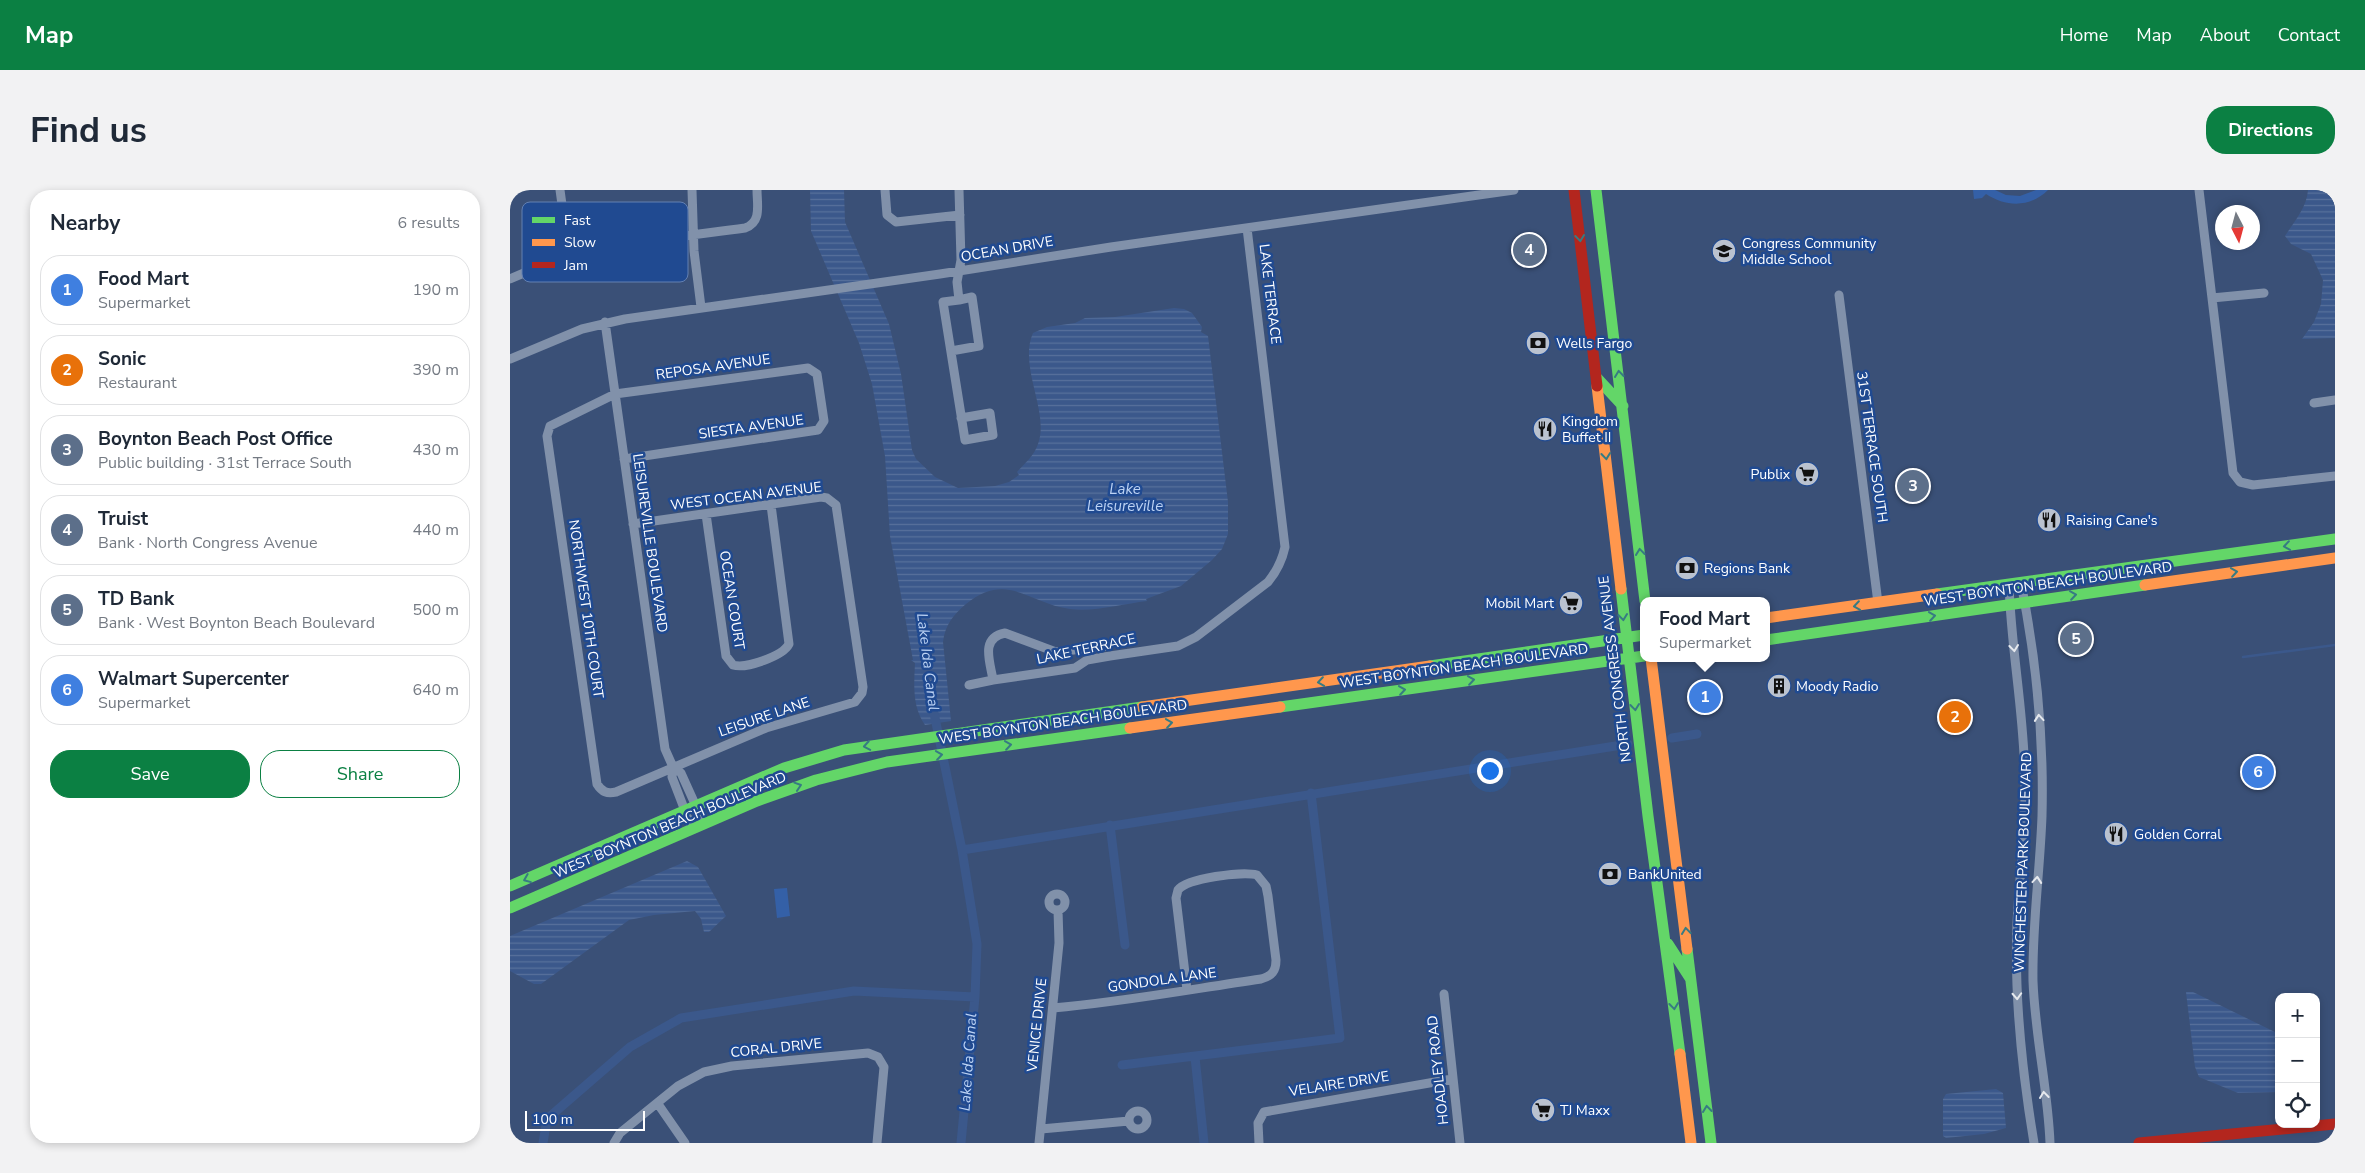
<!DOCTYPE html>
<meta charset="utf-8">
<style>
:root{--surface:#fff;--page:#f2f2f3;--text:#1f2937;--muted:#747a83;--line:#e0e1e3;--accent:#0b8043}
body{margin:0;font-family:"Nunito Sans",sans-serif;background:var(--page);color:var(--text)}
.controls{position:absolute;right:15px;bottom:15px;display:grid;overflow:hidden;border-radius:10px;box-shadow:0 2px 8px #0003}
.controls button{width:45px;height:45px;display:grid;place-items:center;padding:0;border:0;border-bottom:1px solid var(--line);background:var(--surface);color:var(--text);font:25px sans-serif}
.compass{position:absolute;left:1705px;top:15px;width:45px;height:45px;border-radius:50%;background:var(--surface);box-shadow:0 2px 8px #0003;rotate:174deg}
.scale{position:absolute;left:15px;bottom:12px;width:120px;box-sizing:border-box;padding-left:5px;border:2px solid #fff;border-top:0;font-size:14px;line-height:18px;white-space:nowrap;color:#fff;-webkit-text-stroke:4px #204a91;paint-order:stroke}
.you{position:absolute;left:979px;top:580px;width:18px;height:18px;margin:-12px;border:4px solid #fff;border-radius:50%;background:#1a73e8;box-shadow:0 0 0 8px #1a73e833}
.badge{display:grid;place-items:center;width:32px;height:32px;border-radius:50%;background:var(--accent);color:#fff;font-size:16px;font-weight:700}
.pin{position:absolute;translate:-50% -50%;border:2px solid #fff;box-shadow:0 1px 5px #0006}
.popup{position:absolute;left:1130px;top:407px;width:130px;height:65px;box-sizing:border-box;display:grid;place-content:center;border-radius:10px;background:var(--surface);filter:drop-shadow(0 1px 4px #0005);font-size:16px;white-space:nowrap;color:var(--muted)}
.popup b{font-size:19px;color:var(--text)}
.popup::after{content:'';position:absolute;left:50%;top:100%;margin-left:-10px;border:10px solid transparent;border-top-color:var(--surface)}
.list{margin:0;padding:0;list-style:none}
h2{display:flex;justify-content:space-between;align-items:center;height:65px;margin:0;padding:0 20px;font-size:21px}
h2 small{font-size:16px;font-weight:400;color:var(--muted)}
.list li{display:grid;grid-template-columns:32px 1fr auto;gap:15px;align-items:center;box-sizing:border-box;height:70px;margin:0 10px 10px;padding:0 10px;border:1px solid var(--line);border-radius:20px}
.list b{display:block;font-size:19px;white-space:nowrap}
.list p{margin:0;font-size:16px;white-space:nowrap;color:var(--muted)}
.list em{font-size:16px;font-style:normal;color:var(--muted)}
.actions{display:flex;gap:10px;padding:15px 20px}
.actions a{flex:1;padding:11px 0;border:1px solid var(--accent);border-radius:20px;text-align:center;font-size:18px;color:var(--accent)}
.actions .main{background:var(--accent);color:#fff}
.icon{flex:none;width:28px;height:28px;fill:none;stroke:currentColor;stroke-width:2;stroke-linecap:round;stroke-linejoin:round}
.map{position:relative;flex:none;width:1825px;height:953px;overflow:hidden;border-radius:20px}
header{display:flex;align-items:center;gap:30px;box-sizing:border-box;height:70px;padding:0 25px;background:var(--accent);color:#fff}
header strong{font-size:24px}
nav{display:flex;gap:28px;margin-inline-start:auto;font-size:18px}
.intro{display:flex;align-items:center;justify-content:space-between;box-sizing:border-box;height:120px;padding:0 30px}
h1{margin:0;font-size:35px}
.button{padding:12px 22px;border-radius:20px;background:var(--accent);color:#fff;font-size:18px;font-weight:700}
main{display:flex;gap:30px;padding:0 30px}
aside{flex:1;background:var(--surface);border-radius:20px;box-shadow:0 2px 8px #0003}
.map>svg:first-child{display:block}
.garden{fill:#3460a7}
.water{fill:url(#water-rules)}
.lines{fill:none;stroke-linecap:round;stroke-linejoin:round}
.stream{stroke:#3b588b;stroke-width:2.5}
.canal{stroke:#3b588b;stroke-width:9}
.street{stroke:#8191aa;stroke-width:9}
.fast{stroke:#63d668;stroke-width:11}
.slow{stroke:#ff974d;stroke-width:11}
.jam{stroke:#b3261e;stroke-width:11}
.oneway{stroke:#377b83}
.oneway2{stroke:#e6e9ee}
.labels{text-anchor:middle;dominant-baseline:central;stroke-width:5;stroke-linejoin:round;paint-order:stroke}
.poi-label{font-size:14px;fill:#fff;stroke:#204a91;text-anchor:start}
.street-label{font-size:14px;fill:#fff;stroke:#204a91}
.water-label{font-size:15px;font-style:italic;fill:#bdd3f4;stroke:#204a91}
.key{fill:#204a91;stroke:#6380b2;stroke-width:1}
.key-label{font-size:14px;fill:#fff}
</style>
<header>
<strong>Map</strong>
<nav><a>Home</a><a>Map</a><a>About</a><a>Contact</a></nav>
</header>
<div class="intro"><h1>Find us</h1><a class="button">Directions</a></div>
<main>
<aside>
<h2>Nearby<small>6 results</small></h2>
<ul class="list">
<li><span class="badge" style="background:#3f7fe0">1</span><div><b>Food Mart</b><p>Supermarket</p></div><em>190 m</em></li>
<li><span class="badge" style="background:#e8710a">2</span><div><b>Sonic</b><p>Restaurant</p></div><em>390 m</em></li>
<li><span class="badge" style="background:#5c6f8a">3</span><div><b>Boynton Beach Post Office</b><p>Public building · 31st Terrace South</p></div><em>430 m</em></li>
<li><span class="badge" style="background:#5c6f8a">4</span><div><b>Truist</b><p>Bank · North Congress Avenue</p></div><em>440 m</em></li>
<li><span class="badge" style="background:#5c6f8a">5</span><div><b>TD Bank</b><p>Bank · West Boynton Beach Boulevard</p></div><em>500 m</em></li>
<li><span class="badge" style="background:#3f7fe0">6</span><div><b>Walmart Supercenter</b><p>Supermarket</p></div><em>640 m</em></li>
</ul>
<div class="actions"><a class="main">Save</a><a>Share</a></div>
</aside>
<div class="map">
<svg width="1825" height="953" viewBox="0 0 1825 953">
<defs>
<pattern id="water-rules" width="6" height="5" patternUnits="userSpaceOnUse" patternTransform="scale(1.25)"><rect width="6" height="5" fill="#3b588b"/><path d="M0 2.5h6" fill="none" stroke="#58719c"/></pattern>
</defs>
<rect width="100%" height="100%" fill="#3a5077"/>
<path class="garden" d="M1463 0H1485L1496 5 1510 6 1526 0H1538C1520 18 1496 17 1476 4L1472 8 1464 9Z
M277 698 280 726 267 728 264 699Z"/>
<path class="water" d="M300 0H334L335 32 379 134 391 184 402 260 406 269 425 287 448 298 485 296 499 292 509 285 507 282C515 273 524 266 528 254 540 222 508 177 523 143L537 137 565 133 575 128 605 127 664 118 674 119 682 123 692 137 691 142 698 146 718 312V344L712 359 702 370 671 396 636 409 637 411C613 414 584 422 560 419 518 413 497 381 456 414 443 425 435 435 433 452L441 531 415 535C402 517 404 494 405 473L401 470H403L380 346 375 266 362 194 349 153 301 41Z
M1798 0H1825V148L1792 149 1804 132 1811 114 1813 90 1801 64 1781 54 1775 46C1784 32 1797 17 1798 0Z
M177 671 188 677 216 726 199 742H194L191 729 185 721 144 725 119 730 31 794H24L0 781V746Z
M1676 802H1683L1769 844V902L1728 903 1689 887 1685 877Z
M1486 899 1493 903 1496 938 1474 944 1436 948 1433 946V909L1436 904Z"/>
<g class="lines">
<path class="stream" d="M1733 467 1825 455"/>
<path class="canal" d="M424 523 452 660 467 754 465 807 451 953
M1162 548 1187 544
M600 635 615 755
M452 660 1118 554
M685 867 694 953
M612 875 830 848 801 603
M33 953 37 929 120 857 171 828 344 801 465 807"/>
<path class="street" d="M50 0 59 66
M182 0 184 61 191 117
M375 0 377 25 386 32 450 25
M449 0 451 70 447 92 449 110 433 112 455 250 483 245 480 223 451 228
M1689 0 1723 283 1730 292 1743 295 1825 286
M0 89C74 55 155 49 235 38 252 32 247 15 247 0
M1329 105 1368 413
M1702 108 1754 103
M95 132 155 559 163 577 162 587 182 639
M441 161 469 156 462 107 449 110
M0 169 72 139 115 129 430 84 601 57 1004 0
M1804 213 1825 210
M114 269 308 240 314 231 307 184 298 178 105 204 40 236 37 246 87 594C92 602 97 604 106 602L256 538 345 512 352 503 353 497 326 315 317 308 311 307 123 334
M196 324 216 466 223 475C236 479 273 466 279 454L261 315
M1511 393C1526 468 1534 548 1532 626 1530 681 1522 736 1523 791 1525 846 1538 899 1540 953
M1499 394C1501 461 1515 527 1515 594 1516 641 1509 688 1507 734 1504 807 1512 881 1524 953
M598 456 546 462 495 443C470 448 480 471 483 490L565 478 577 470 600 466 668 456 686 447 758 392C767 381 772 371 775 357L737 38
M459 495 483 490
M163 577 171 583 194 634
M539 712a8 8 0 1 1 16 0a8 8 0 1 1-16 0Z
M934 804 950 953
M543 818C613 812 682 799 751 789 762 786 766 781 766 770L758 706 756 696 747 685C733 681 677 688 668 700L666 708 677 800
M148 914 175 953
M619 930a9 9 0 1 1 18 0a9 9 0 1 1-18 0Z
M531 939 619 931
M104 953 110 943 168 896 194 882 222 876 358 863 368 867 374 877 367 953
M529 953 549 753 548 720
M749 953 748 933 754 922 942 889"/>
<path class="fast" d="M1086 0 1135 411
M1087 188 1113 216
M1111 399 1138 626 1170 864
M1427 404 1825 349
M1256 450 1635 395
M920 476 1134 445
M770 517 1134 466
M0 696 274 578 334 560 632 517
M0 718 247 611 306 590 377 572 620 538
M1158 754 1180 788
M1177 759 1201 953"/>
<path class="slow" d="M1087 196 1111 399
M1635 395 1825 368
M1256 428 1427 404
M1141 468 1177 759
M632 517 920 476
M620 538 770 517
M1170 864 1181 953"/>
<path class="jam" d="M1064 0 1087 196
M1629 953 1825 934"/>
</g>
<defs><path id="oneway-chevron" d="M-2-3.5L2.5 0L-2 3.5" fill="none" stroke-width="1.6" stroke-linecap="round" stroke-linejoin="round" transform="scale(1.25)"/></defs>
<g class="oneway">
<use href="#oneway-chevron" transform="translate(1070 48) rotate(83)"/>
<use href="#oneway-chevron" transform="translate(1109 184) rotate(-97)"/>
<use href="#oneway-chevron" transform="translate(1096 266) rotate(84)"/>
<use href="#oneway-chevron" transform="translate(1777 356) rotate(172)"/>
<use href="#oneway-chevron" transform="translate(1130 362) rotate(-97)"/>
<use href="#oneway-chevron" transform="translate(1724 382) rotate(-8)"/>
<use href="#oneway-chevron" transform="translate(1563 405) rotate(-8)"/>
<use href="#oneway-chevron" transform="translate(1347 416) rotate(172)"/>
<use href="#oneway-chevron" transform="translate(1422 426) rotate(-8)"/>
<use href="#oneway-chevron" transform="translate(1113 427) rotate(83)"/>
<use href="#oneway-chevron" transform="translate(961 490) rotate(-8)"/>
<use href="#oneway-chevron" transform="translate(811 492) rotate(172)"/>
<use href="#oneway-chevron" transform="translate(892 500) rotate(-8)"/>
<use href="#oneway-chevron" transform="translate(1125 517) rotate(83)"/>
<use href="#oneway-chevron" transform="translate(659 533) rotate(-8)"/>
<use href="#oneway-chevron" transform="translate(498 555) rotate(-8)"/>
<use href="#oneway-chevron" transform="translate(357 556) rotate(170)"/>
<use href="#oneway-chevron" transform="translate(429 565) rotate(-8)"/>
<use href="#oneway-chevron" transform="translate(288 596) rotate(-18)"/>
<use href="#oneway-chevron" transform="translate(17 689) rotate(158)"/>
<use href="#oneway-chevron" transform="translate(1176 741) rotate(-97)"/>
<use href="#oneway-chevron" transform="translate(1164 816) rotate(83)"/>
<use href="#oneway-chevron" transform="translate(1197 919) rotate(-97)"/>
</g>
<g class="oneway2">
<use href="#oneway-chevron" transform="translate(1504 458) rotate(83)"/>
<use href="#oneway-chevron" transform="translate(1529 528) rotate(-95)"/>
<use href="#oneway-chevron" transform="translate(1527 690) rotate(-85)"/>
<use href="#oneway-chevron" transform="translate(1507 806) rotate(87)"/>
<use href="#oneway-chevron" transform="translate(1534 905) rotate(-97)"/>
</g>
<defs>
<g id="school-disc" transform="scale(1.25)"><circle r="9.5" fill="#bac2cf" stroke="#204a91"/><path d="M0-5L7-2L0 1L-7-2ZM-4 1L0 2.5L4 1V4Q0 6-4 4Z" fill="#111"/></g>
<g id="bank-disc" transform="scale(1.25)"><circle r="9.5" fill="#bac2cf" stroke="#204a91"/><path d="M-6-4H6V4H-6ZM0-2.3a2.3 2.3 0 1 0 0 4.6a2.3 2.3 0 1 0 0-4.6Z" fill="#111"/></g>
<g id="restaurant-disc" transform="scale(1.25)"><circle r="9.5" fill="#bac2cf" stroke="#204a91"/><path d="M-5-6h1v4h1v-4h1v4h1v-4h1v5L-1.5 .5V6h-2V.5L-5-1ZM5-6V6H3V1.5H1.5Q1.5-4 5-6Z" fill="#111"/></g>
<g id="supermarket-disc" transform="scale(1.25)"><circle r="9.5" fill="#bac2cf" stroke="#204a91"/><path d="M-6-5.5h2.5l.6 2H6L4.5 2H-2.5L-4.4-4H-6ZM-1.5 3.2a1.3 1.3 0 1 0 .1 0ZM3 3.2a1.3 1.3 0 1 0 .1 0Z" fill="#111"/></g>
<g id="building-disc" transform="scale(1.25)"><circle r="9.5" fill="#bac2cf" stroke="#204a91"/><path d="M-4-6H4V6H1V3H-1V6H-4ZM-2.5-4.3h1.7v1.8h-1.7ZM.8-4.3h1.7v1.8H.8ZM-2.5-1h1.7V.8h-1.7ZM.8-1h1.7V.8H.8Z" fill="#111"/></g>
</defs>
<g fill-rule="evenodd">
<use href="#school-disc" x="1214" y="61"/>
<use href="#bank-disc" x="1028" y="153"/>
<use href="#restaurant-disc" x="1035" y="239"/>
<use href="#supermarket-disc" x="1297" y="284"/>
<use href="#restaurant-disc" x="1539" y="330"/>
<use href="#bank-disc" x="1177" y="378"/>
<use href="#supermarket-disc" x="1061" y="413"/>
<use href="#building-disc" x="1269" y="496"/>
<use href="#restaurant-disc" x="1606" y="644"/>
<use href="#bank-disc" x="1100" y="684"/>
<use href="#supermarket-disc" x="1033" y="920"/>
</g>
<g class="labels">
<g class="poi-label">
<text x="1232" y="53">Congress Community<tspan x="1232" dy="16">Middle School</tspan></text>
<text x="1046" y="153">Wells Fargo</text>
<text x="1052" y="231">Kingdom<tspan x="1052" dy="16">Buffet II</tspan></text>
<text x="1280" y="284" text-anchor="end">Publix</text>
<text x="1556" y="330">Raising Cane's</text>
<text x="1194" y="378">Regions Bank</text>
<text x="1044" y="413" text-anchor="end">Mobil Mart</text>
<text x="1286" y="496">Moody Radio</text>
<text x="1624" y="644">Golden Corral</text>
<text x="1118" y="684">BankUnited</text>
<text x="1050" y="920">TJ Maxx</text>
</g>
<g class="street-label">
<text transform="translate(497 59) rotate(-10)">OCEAN DRIVE</text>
<text transform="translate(760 104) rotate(83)">LAKE TERRACE</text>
<text transform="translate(203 177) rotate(-8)">REPOSA AVENUE</text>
<text transform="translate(241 237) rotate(-8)">SIESTA AVENUE</text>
<text transform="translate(1362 257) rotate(82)">31ST TERRACE SOUTH</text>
<text transform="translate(236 306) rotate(-7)">WEST OCEAN AVENUE</text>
<text transform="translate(140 353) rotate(82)">LEISUREVILLE BOULEVARD</text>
<text transform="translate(1538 394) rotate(-8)">WEST BOYNTON BEACH BOULEVARD</text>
<text transform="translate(222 410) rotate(81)">OCEAN COURT</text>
<text transform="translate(76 419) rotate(82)">NORTHWEST 10TH COURT</text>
<text transform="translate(576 459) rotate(-12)">LAKE TERRACE</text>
<text transform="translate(954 476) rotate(-8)">WEST BOYNTON BEACH BOULEVARD</text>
<text transform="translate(1105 479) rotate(-97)">NORTH CONGRESS AVENUE</text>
<text transform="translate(254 527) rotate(-19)">LEISURE LANE</text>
<text transform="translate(553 532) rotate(-8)">WEST BOYNTON BEACH BOULEVARD</text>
<text transform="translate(160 635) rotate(-23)">WEST BOYNTON BEACH BOULEVARD</text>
<text transform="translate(1513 672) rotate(-88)">WINCHESTER PARK BOULEVARD</text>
<text transform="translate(652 790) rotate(-8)">GONDOLA LANE</text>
<text transform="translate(527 835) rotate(-84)">VENICE DRIVE</text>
<text transform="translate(266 858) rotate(-6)">CORAL DRIVE</text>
<text transform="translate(928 880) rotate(-96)">HOADLEY ROAD</text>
<text transform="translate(829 894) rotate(-9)">VELAIRE DRIVE</text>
</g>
<g class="water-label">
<text x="615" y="299">Lake<tspan x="615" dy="17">Leisureville</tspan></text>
<text transform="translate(418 472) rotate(83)">Lake Ida Canal</text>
<text transform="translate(458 872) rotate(-86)">Lake Ida Canal</text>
</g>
</g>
<rect x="12" y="12" width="166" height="80" rx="8" class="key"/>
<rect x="22" y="27" width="23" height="6" fill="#63d668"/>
<rect x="22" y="49" width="23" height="7" fill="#ff974d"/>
<rect x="22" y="72" width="23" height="6" fill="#b3261e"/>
<g class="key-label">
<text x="54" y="35">Fast</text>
<text x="54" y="57">Slow</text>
<text x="54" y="80">Jam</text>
</g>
</svg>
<div class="controls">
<button>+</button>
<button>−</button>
<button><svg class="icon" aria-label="locate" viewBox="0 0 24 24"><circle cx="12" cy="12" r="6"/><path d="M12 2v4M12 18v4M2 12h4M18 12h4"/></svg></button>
</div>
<svg class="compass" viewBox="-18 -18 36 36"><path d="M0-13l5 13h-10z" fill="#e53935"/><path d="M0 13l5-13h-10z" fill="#747a83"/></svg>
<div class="scale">100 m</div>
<div class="you"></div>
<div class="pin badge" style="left:1195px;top:507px;background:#3f7fe0">1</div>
<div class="popup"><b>Food Mart</b>Supermarket</div>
<div class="pin badge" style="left:1445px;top:527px;background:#e8710a">2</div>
<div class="pin badge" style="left:1403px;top:296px;background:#5c6f8a">3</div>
<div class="pin badge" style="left:1019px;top:60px;background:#5c6f8a">4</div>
<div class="pin badge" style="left:1566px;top:449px;background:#5c6f8a">5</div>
<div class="pin badge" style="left:1748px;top:582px;background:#3f7fe0">6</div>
</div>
</main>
